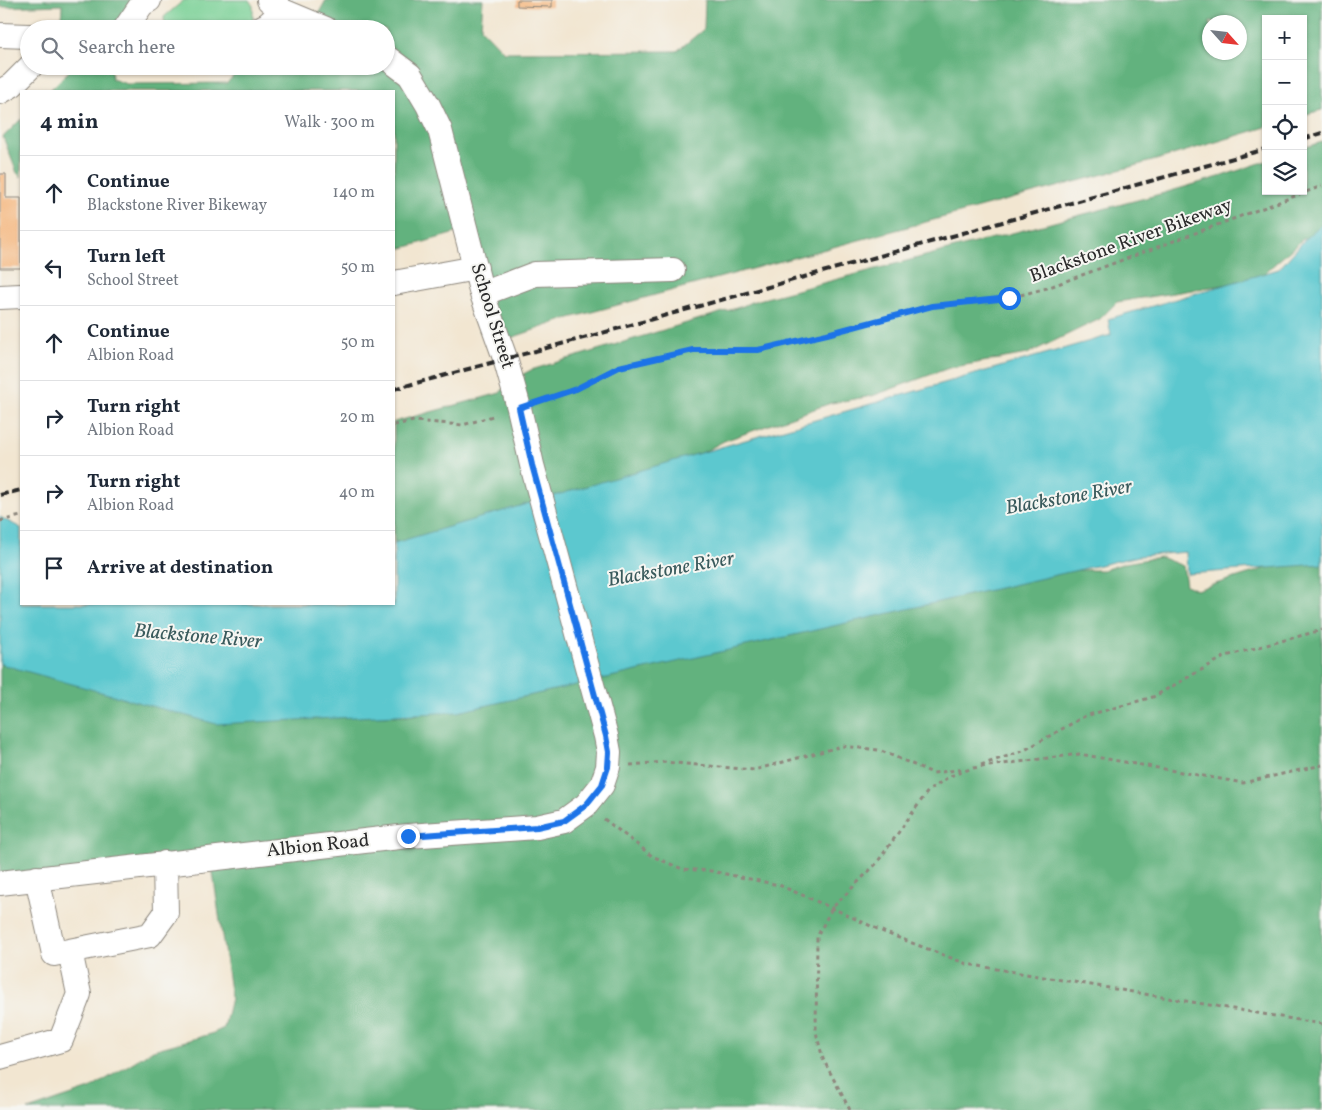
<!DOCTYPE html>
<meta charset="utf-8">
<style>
:root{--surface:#fff;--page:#f6f6f7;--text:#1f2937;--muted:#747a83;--line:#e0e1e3}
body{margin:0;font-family:Vollkorn,serif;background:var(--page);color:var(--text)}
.controls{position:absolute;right:15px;top:15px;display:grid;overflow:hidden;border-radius:0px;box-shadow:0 1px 4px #0004}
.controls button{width:45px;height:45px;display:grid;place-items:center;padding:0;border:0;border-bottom:1px solid var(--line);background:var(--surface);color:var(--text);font:25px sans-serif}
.compass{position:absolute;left:1202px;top:15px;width:45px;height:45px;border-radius:50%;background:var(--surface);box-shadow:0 1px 4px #0004;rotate:117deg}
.stop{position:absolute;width:15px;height:15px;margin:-11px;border:4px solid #1a73e8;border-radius:50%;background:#fff}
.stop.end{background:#1a73e8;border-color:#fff;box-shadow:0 1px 5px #0008}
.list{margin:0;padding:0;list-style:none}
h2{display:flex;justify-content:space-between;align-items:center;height:65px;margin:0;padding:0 20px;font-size:21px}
h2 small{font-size:16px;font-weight:400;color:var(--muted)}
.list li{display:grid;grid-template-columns:32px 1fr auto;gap:15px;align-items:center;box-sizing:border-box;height:75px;padding:0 20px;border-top:1px solid var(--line)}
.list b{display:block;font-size:19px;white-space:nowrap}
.list p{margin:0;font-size:16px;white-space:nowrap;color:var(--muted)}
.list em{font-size:16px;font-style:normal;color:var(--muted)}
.icon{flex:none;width:28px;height:28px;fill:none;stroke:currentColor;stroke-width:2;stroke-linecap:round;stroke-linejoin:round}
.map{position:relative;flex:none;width:1322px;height:1110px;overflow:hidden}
.search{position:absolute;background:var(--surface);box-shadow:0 1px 4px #0004;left:20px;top:20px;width:375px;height:55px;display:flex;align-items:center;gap:12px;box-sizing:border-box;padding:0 18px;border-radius:28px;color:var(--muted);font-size:19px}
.panel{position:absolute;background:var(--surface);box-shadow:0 1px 4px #0004;left:20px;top:90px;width:375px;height:515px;border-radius:0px}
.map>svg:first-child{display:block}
.green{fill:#79d095;stroke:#527e60}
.forest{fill:#62b27e;stroke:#466e54;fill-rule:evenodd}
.water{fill:#5bc8cf;stroke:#437a7d}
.building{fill:#f4b378}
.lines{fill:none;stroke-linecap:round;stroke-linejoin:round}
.minor-casing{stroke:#8e887e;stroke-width:26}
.path{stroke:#8e887e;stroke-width:3;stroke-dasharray:4 4;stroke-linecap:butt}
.minor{stroke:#fff;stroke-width:24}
.rail{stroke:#2b2b2b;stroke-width:4;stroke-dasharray:8 4;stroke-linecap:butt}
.route{stroke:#1a73e8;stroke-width:6}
.labels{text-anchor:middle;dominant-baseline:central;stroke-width:4;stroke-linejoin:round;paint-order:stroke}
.street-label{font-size:19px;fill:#2b2b2b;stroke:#f6f6f2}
.water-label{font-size:20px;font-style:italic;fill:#395a5c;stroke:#f6f6f2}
</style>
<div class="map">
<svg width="1322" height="1110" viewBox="0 0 1322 1110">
<rect width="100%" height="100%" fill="#f6f6f2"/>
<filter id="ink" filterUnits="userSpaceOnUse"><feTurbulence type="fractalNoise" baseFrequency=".02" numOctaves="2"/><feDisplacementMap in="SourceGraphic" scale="10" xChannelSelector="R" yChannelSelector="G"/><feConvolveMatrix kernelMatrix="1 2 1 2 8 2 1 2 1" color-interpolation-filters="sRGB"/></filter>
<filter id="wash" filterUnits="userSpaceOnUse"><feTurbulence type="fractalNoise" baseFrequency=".0096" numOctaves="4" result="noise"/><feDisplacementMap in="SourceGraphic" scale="20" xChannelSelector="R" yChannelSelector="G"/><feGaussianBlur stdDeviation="1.12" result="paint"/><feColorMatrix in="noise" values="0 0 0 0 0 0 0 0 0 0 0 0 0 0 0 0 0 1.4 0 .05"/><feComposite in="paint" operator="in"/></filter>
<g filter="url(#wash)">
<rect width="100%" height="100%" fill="#f2e6d1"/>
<path class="green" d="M184 0H249L253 6V23L242 27 165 26 164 17Z"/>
<path class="forest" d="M0 0H149L125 29H61L62 5 0 7Z
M326 0H483L481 28 504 52 677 51 704 29 705 0H1322V110L1303 115V19H1266V127L1156 160 566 319 499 342 459 232 403 248H394V91H49L73 67 76 66H111L112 79 127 84 227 83 239 70V66H386V29H284L295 8 316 18ZM1210 22H1240V52H1210Z
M21 119V177L17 173 3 137Z
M1322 142V230L1303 239 1261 276 1242 282 1117 302 1100 319 1027 354 949 368 872 396 831 403 724 441 679 465 437 537 394 542V422L500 393 510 381 531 370 743 306 751 302 1164 193 1219 177 1266 161V191H1303V148Z
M1322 551V1110H28L90 1089 153 1050 211 1034 224 1028 231 998 211 859 0 878V650L206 713 408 716 519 695 1030 570H1103L1125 563 1160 557 1183 566 1186 585 1196 590Z"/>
<path class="water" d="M1322 224V564L1187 574 1186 552 1139 556 458 712 216 724 0 664V517L21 528V604H394V543L669 462 1111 335 1108 319 1279 269 1308 236Z"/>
<g id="blocks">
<path class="building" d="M517 0H552V7L517 6Z
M0 174H6V198H21V268H0Z"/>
</g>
</g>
<g filter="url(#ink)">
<use href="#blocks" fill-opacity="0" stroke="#8e887e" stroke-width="1"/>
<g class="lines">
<g class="minor-casing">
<path id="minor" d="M269 0 283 11 326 29
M125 29 142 4 149 0
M259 29 267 25 283 11
M0 35 29 36
M0 92 12 85 31 66
M394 283 476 268
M482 294 535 274 673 270
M0 297 21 296
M37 878 54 954 150 935 166 913 165 863
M0 883 408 836 537 827 564 821 586 805 602 785 608 767 609 752 606 736 532 465 519 408 505 358 482 294 440 130 428 105 410 75 386 57
M0 1057 61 1040 79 994 70 951"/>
</g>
<path class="path" d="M540 401 576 389 619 367 693 350H758L827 334 932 306 1009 298 1047 288 1322 186
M394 425 414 421 463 425 496 415
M0 521 21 516
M630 765 664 762 754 770 842 746 879 750 933 773 965 769
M981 765 1023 751 1085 716 1153 697 1226 656 1322 630
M604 819 652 856 682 869 711 871 779 885 832 908 886 933 967 964 1322 1024
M850 1110 823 1059 816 1032 817 937 832 908 876 864 928 791 950 776 973 768 1079 754 1243 783 1322 765"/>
<use href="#minor" class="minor"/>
<path class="rail" d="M1303 139 1322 133
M394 389 602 333 1266 149
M0 495 21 490"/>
</g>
</g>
<g class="lines" filter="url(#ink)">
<path class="route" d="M408 836 537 827 564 821 586 805 602 785 608 767 609 752 606 736 532 465 519 408 576 389 619 367 693 350H758L827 334 932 306 1009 298"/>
</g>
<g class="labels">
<g class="street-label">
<text transform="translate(1131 241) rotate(-20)">Blackstone River Bikeway</text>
<text transform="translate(492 316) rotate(73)">School Street</text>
<text transform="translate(318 846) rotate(-6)">Albion Road</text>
</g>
<g class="water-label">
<text transform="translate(1069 498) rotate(-10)">Blackstone River</text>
<text transform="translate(671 570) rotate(-10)">Blackstone River</text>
<text transform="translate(198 637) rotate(5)">Blackstone River</text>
</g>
</g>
</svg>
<div class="controls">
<button>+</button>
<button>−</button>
<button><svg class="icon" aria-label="locate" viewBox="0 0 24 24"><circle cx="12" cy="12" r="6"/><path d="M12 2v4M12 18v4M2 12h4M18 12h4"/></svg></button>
<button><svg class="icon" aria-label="layers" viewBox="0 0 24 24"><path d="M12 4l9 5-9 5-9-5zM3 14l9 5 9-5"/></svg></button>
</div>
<svg class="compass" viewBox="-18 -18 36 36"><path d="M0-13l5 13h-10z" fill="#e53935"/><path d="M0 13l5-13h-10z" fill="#747a83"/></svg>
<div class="stop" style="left:1009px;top:298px"></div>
<div class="stop end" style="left:408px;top:836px"></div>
<div class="search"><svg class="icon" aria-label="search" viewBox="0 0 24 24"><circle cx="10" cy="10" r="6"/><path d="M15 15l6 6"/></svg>Search here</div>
<section class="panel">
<h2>4 min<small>Walk · 300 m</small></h2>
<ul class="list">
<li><svg class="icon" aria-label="ahead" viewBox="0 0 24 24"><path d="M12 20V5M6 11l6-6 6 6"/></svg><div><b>Continue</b><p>Blackstone River Bikeway</p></div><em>140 m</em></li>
<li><svg class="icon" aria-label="left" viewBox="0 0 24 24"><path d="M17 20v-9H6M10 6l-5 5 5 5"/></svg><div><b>Turn left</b><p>School Street</p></div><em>50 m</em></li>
<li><svg class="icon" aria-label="ahead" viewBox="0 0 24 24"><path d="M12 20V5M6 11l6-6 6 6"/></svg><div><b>Continue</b><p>Albion Road</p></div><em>50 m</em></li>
<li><svg class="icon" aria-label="right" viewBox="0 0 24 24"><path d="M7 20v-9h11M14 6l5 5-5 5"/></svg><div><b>Turn right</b><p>Albion Road</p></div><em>20 m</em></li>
<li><svg class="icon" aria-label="right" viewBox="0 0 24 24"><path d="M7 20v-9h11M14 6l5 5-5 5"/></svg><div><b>Turn right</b><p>Albion Road</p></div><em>40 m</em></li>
<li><svg class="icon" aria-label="arrive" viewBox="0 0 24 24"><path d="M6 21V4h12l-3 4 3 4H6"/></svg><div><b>Arrive at destination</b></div></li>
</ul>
</section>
</div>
